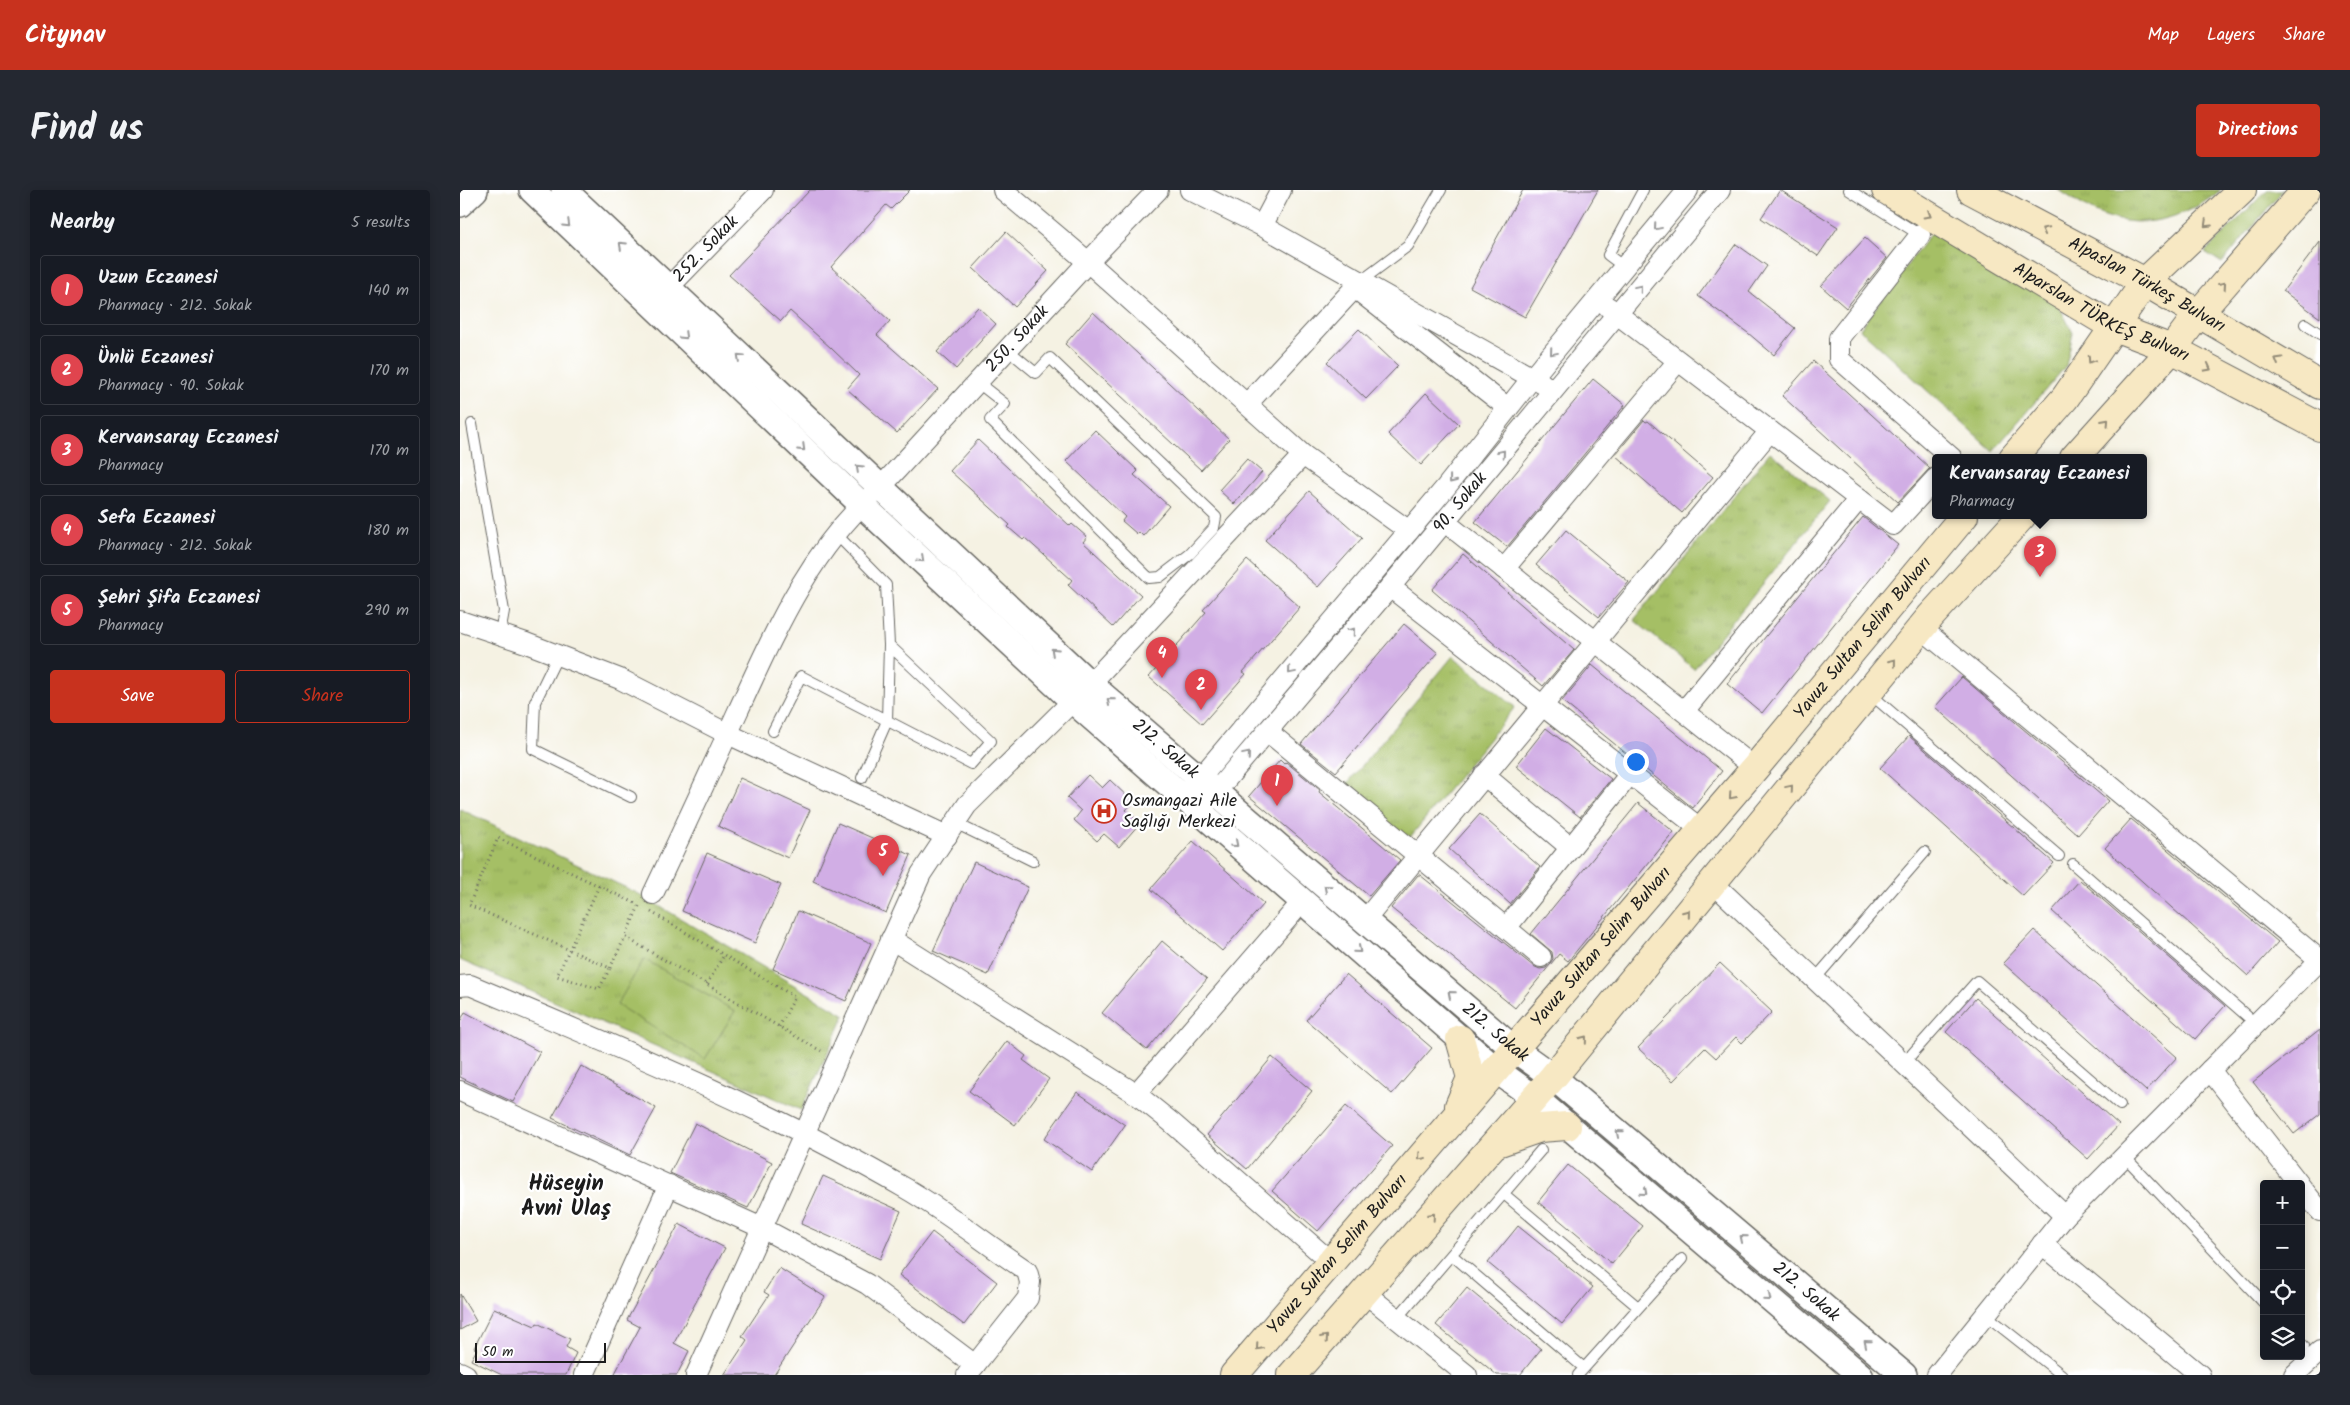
<!DOCTYPE html>
<meta charset="utf-8">
<style>
:root{--surface:#171b24;--page:#242831;--text:#f1f3f6;--muted:#9ea1a6;--line:#363941;--accent:#c8321e}
body{margin:0;font-family:Kalam,sans-serif;background:var(--page);color:var(--text)}
.controls{position:absolute;right:15px;bottom:15px;display:grid;overflow:hidden;border-radius:5px;box-shadow:0 2px 12px #0003}
.controls button{width:45px;height:45px;display:grid;place-items:center;padding:0;border:0;border-bottom:1px solid var(--line);background:var(--surface);color:var(--text);font:25px sans-serif}
.scale{position:absolute;left:15px;bottom:12px;width:131px;box-sizing:border-box;padding-left:5px;border:2px solid #1c1c1c;border-top:0;font-size:14px;line-height:18px;white-space:nowrap;color:#1c1c1c;-webkit-text-stroke:4px #fff;paint-order:stroke}
.you{position:absolute;left:1175px;top:571px;width:18px;height:18px;margin:-12px;border:4px solid #fff;border-radius:50%;background:#1a73e8;box-shadow:0 0 0 8px #1a73e833}
.badge{display:grid;place-items:center;width:32px;height:32px;border-radius:50%;background:var(--accent);color:#fff;font-size:16px;font-weight:700}
.pin{position:absolute;translate:-50% -41px;filter:drop-shadow(0 1px 2px #0008)}
.pin::after{content:'';position:absolute;top:26px;width:18px;height:15px;background:inherit;clip-path:polygon(0 0,100% 0,50% 100%)}
.popup{position:absolute;left:1472px;top:264px;width:215px;height:65px;box-sizing:border-box;display:grid;place-content:center;border-radius:5px;background:var(--surface);filter:drop-shadow(0 1px 4px #0005);font-size:16px;white-space:nowrap;color:var(--muted)}
.popup b{font-size:19px;color:var(--text)}
.popup::after{content:'';position:absolute;left:50%;top:100%;margin-left:-10px;border:10px solid transparent;border-top-color:var(--surface)}
.list{margin:0;padding:0;list-style:none}
h2{display:flex;justify-content:space-between;align-items:center;height:65px;margin:0;padding:0 20px;font-size:21px}
h2 small{font-size:16px;font-weight:400;color:var(--muted)}
.list li{display:grid;grid-template-columns:32px 1fr auto;gap:15px;align-items:center;box-sizing:border-box;height:70px;margin:0 10px 10px;padding:0 10px;border:1px solid var(--line);border-radius:5px}
.list b{display:block;font-size:19px;white-space:nowrap}
.list p{margin:0;font-size:16px;white-space:nowrap;color:var(--muted)}
.list em{font-size:16px;font-style:normal;color:var(--muted)}
.actions{display:flex;gap:10px;padding:15px 20px}
.actions a{flex:1;padding:11px 0;border:1px solid var(--accent);border-radius:5px;text-align:center;font-size:18px;color:var(--accent)}
.actions .main{background:var(--accent);color:#fff}
.icon{flex:none;width:28px;height:28px;fill:none;stroke:currentColor;stroke-width:2;stroke-linecap:round;stroke-linejoin:round}
.map{position:relative;flex:none;width:1860px;height:1185px;overflow:hidden;border-radius:5px}
header{display:flex;align-items:center;gap:30px;box-sizing:border-box;height:70px;padding:0 25px;background:var(--accent);color:#fff}
header strong{font-size:24px}
nav{display:flex;gap:28px;margin-inline-start:auto;font-size:18px}
.intro{display:flex;align-items:center;justify-content:space-between;box-sizing:border-box;height:120px;padding:0 30px}
h1{margin:0;font-size:35px}
.button{padding:12px 22px;border-radius:5px;background:var(--accent);color:#fff;font-size:18px;font-weight:700}
main{display:flex;gap:30px;padding:0 30px}
aside{flex:1;background:var(--surface);border-radius:5px;box-shadow:0 2px 12px #0003}
.map>svg:first-child{display:block}
.grass{fill:url(#grass-tufts);stroke:#606e40}
.garden{fill:#a5bf65;stroke:#606e40}
.building{fill:#d1aee5}
.lines{fill:none;stroke-linecap:round;stroke-linejoin:round}
.service-casing{stroke:#686762;stroke-width:12}
.minor-casing{stroke:#686762;stroke-width:22}
.tertiary-casing{stroke:#686762;stroke-width:28}
.secondary-casing{stroke:#686762;stroke-width:30}
.path{stroke:#686762;stroke-width:3;stroke-dasharray:1 4;stroke-linecap:butt}
.service{stroke:#fff;stroke-width:10}
.minor{stroke:#fff;stroke-width:20}
.tertiary{stroke:#fff;stroke-width:25}
.secondary{stroke:#f7e8c3;stroke-width:28}
.oneway{stroke:#948c78}
.oneway2{stroke:#999}
.labels{text-anchor:middle;dominant-baseline:central;stroke-width:4.5;stroke-linejoin:round;paint-order:stroke}
.street-label{font-size:18px;fill:#1c1c1c;stroke:#fff}
.poi-label{font-size:18px;fill:#1c1c1c;stroke:#fff;text-anchor:start}
.district-label{font-size:22px;font-weight:bold;fill:#1c1c1c;stroke:#fff}
</style>
<header>
<strong>Citynav</strong>
<nav><a>Map</a><a>Layers</a><a>Share</a></nav>
</header>
<div class="intro"><h1>Find us</h1><a class="button">Directions</a></div>
<main>
<aside>
<h2>Nearby<small>5 results</small></h2>
<ul class="list">
<li><span class="badge" style="background:#e0444e">1</span><div><b>Uzun Eczanesi</b><p>Pharmacy · 212. Sokak</p></div><em>140 m</em></li>
<li><span class="badge" style="background:#e0444e">2</span><div><b>Ünlü Eczanesi</b><p>Pharmacy · 90. Sokak</p></div><em>170 m</em></li>
<li><span class="badge" style="background:#e0444e">3</span><div><b>Kervansaray Eczanesi</b><p>Pharmacy</p></div><em>170 m</em></li>
<li><span class="badge" style="background:#e0444e">4</span><div><b>Sefa Eczanesi</b><p>Pharmacy · 212. Sokak</p></div><em>180 m</em></li>
<li><span class="badge" style="background:#e0444e">5</span><div><b>Şehri Şifa Eczanesi</b><p>Pharmacy</p></div><em>290 m</em></li>
</ul>
<div class="actions"><a class="main">Save</a><a>Share</a></div>
</aside>
<div class="map">
<svg width="1860" height="1185" viewBox="0 0 1860 1185">
<defs>
<pattern id="grass-tufts" width="24" height="20" patternUnits="userSpaceOnUse" patternTransform="scale(1.25)"><rect width="24" height="20" fill="#a5bf65"/><path d="M3 7l-1-3M5 7V3M7 7l1-3M15 17l-1-3M17 17v-4M19 17l1-3" fill="none" stroke="#8da457"/></pattern>
</defs>
<rect width="100%" height="100%" fill="#fff"/>
<filter id="ink" filterUnits="userSpaceOnUse"><feTurbulence type="fractalNoise" baseFrequency=".02" numOctaves="2"/><feDisplacementMap in="SourceGraphic" scale="10" xChannelSelector="R" yChannelSelector="G"/><feConvolveMatrix kernelMatrix="1 2 1 2 8 2 1 2 1" color-interpolation-filters="sRGB"/></filter>
<filter id="wash" filterUnits="userSpaceOnUse"><feTurbulence type="fractalNoise" baseFrequency=".0096" numOctaves="4" result="noise"/><feDisplacementMap in="SourceGraphic" scale="20" xChannelSelector="R" yChannelSelector="G"/><feGaussianBlur stdDeviation="1.12" result="paint"/><feColorMatrix in="noise" values="0 0 0 0 0 0 0 0 0 0 0 0 0 0 0 0 0 1.4 0 .05"/><feComposite in="paint" operator="in"/></filter>
<g filter="url(#wash)">
<rect width="100%" height="100%" fill="#f5f2e3"/>
<path class="grass" d="M1598 0H1761C1728 26 1687 41 1645 26 1629 21 1613 8 1598 0Z
M1807 0H1823L1762 73 1745 62Z
M1471 43 1595 108 1613 143 1606 176 1533 261 1400 139Z
M1310 262 1370 311 1234 479 1174 430Z
M993 466 1055 517 948 650 886 595Z
M0 619 177 703 385 825 341 920 0 770Z"/>
<path class="garden" d="M184 769 275 821 245 869 157 815Z"/>
<g id="blocks">
<path class="building" d="M350 0H450L431 19 426 15 371 77 430 131 417 145 478 199 437 243 387 199 399 185 371 158 330 121 321 131 269 85Z
M1063 0H1138L1065 127 1010 97Z
M1320 0 1378 37 1358 66 1301 28Z
M546 42 588 81 555 117 513 78Z
M1405 48 1427 68 1386 118 1361 96Z
M1860 52V128L1823 101Z
M1276 54 1307 76 1289 102 1335 138 1314 165 1288 143 1238 106Z
M518 117 536 134 496 179 477 162Z
M633 122 769 249 741 280 605 154Z
M899 139 938 176 906 209 867 172Z
M1353 171 1470 278 1438 312 1322 206Z
M1133 189 1165 215 1047 357 1015 332Z
M966 203 999 234 961 275 928 244Z
M1184 230 1186 232 1188 231 1253 287 1222 323 1155 265Z
M635 240 678 281 674 285 709 316 683 346 679 342 677 344 662 331 665 327 606 271Z
M518 250 610 336 612 334 627 347 623 352 681 405 653 437 608 395 612 390 565 348 563 350 548 337 550 335 490 281Z
M787 269 802 282 774 314 759 300Z
M849 301 902 348 858 397 805 350Z
M1403 327 1438 355 1302 523 1267 494Z
M1106 340 1169 392 1139 427 1076 375Z
M1003 364 1114 460 1083 496 972 400Z
M787 370 840 417 783 482 786 484 742 534 689 487 746 422 743 420Z
M944 434 978 463 876 582 841 554Z
M1132 475 1262 581 1233 618 1102 511Z
M1502 487 1648 611 1618 645 1475 517Z
M1086 538 1151 589 1120 627 1056 576Z
M1449 546 1594 673 1563 706 1420 578Z
M820 570 824 574 826 572 860 600 859 602 940 670 909 706 789 606Z
M628 585 642 598 650 590 673 612 666 620 680 633 659 657 644 644 637 651 614 630 621 621 607 608Z
M280 588 350 620 328 668 258 636Z
M1178 613 1214 642 1108 771 1099 764 1055 818 931 718 958 685H960L1073 776 1080 779 1086 778 1093 769 1092 762 1071 744Z
M1020 624 1080 677 1050 714 989 659Z
M1671 629 1818 752 1788 786 1645 658Z
M378 633 451 665 426 723 353 691Z
M733 651 804 714 762 761 691 699Z
M247 663 321 695 295 753 222 721Z
M514 672 568 697 528 785 473 761Z
M1620 690 1765 816 1735 849 1592 721Z
M338 721 411 753 386 811 313 779Z
M1574 740 1717 867 1686 901 1543 773Z
M702 751 747 789 687 860 642 823Z
M1260 773 1312 822 1282 853 1276 847 1256 868 1245 858 1213 891 1178 858Z
M886 784 972 858 932 904 846 830Z
M1516 808 1659 935 1628 969 1486 842Z
M5 822 80 862 53 912 0 887V832Z
M1860 839V924L1834 944 1793 892Z
M547 851 566 866 563 870 589 889 555 935 509 901Z
M812 867 852 901 787 979 747 945Z
M121 876 196 918 170 965 92 928Z
M617 902 665 935 632 982 584 949Z
M886 916 932 956 858 1041 812 1001Z
M235 933 312 972 288 1018 210 983Z
M1108 975 1183 1036 1152 1074 1078 1012Z
M363 986 441 1021 420 1069 341 1034Z
M219 1034 265 1058 214 1153 229 1161 217 1185H154L180 1137 167 1130Z
M1058 1036 1133 1097 1102 1134 1028 1073Z
M472 1042 537 1092 504 1135 439 1085Z
M319 1078 365 1107 314 1185H264L287 1150 282 1146 309 1105 304 1102Z
M1007 1098 1081 1159 1060 1185H1037L976 1135Z
M0 1104 16 1131 0 1140Z
M34 1118 75 1136 77 1133 110 1149 106 1157 116 1163 106 1185H42L11 1170 17 1159 14 1158Z"/>
</g>
</g>
<g filter="url(#ink)">
<use href="#blocks" fill-opacity="0" stroke="#686762" stroke-width="1"/>
<g class="lines">
<g class="service-casing">
<path id="service" d="M1389 0 1460 45
M1164 77 1148 65 1183 0
M901 91 948 56 981 0
M1845 134 1860 144
M517 192 545 214 530 230 689 388 700 387 730 364 754 338 756 327 590 168 576 183 547 159
M12 234 44 421 40 443
M98 465 75 512 73 559 171 607
M1408 502 1599 666
M313 541 341 486 511 574 531 551 429 455 426 395 376 344
M402 588 427 531 429 455
M495 633 573 671
M1613 674 1796 834
M1355 789 1465 662
M1444 873 1517 791 1660 915
M1664 966 1804 1113
M1044 1004 1178 1117
M992 1065 1124 1178
M1526 1125 1602 1185
M937 1128 1081 960
M1841 1153 1844 1156
M1118 1185 1222 1069"/>
</g>
<g class="minor-casing">
<g id="minor">
<path d="M543 0 628 72 843 265 949 341"/>
<path d="M730 0 802 36 1083 194"/>
<path d="M802 36 821 0"/>
<path d="M1460 45 1379 148V169L1492 268"/>
<path id="s1" d="M208 98 303 0"/>
<path d="M900 102 1048 218"/>
<path d="M1148 117 1433 335 1476 288"/>
<path d="M787 214 901 91"/>
<path d="M985 332 1295 578"/>
<path d="M1044 379 1218 171"/>
<path d="M930 397 1242 640"/>
<path d="M0 431 66 453 160 489 268 544 487 646"/>
<path d="M1461 438 1860 770"/>
<path d="M1224 521 1399 309"/>
<path d="M807 541 1081 767"/>
<path d="M1024 585 1111 658"/>
<path d="M731 599 986 297 1072 188 1228 0"/>
<path id="s2" d="M747 612 930 397 1260 0"/>
<path d="M1252 692 1605 1026"/>
<path id="s3" d="M193 704C222 643 250 582 278 521 315 441 351 357 420 298L628 72 698 0"/>
<path d="M905 730 1310 241"/>
<path d="M1046 738 1170 584"/>
<path d="M431 749 676 904 711 932 871 1072"/>
<path d="M0 796 10 795C157 857 307 918 445 998 487 1022 526 1054 567 1081L570 1092 568 1108 507 1185"/>
<path d="M0 901 302 1038 407 1094 515 1175"/>
<path d="M676 904 842 712"/>
<path d="M1839 994 1750 880 1860 770"/>
<path d="M1841 997 1860 1021"/>
<path d="M1582 1054 1740 1185"/>
<path d="M905 1103 1007 1185"/>
<path d="M0 1182 6 1185"/>
<path d="M124 1185 209 995"/>
<path d="M236 1185 461 684 507 615 630 494 843 265"/>
<path d="M1477 1185 1605 1026 1750 880"/>
<path d="M1834 1185 1860 1161"/>
</g>
</g>
<g class="tertiary-casing">
<g id="tertiary">
<path d="M72 0 401 314 613 511 1036 880 1075 908 1400 1185"/>
<path id="s4" d="M104 0 630 494 1054 859 1093 887 1444 1185"/>
<path d="M0 14 15 0"/>
</g>
</g>
<g class="secondary-casing">
<g id="secondary">
<path id="s5" d="M1426 0 1654 137 1712 159 1860 237"/>
<path id="s6" d="M1511 0 1685 92 1860 195"/>
<path d="M1553 268 1605 208 1685 92 1782 0"/>
<path d="M1614 268 1712 159 1739 123 1846 0"/>
<path d="M999 916 1011 888 1000 849"/>
<path d="M1037 953 1080 938 1107 936"/>
<path id="s7" d="M774 1185 1295 578 1504 326"/>
<path d="M832 1185 1093 887 1471 426 1562 326"/>
</g>
</g>
<path class="path" d="M139 696 97 786 139 799 150 778 9 715 38 648 177 714
M179 716 165 747 361 861
M191 722 335 807 319 837
M150 778 165 747
M247 794 264 765"/>
<use href="#service" class="service"/>
<use href="#minor" class="minor"/>
<use href="#tertiary" class="tertiary"/>
<use href="#secondary" class="secondary"/>
</g>
<defs><path id="oneway-chevron" d="M-2-3.5L2.5 0L-2 3.5" fill="none" stroke-width="1.6" stroke-linecap="round" stroke-linejoin="round" transform="scale(1.25)"/></defs>
<g class="oneway">
<use href="#oneway-chevron" transform="translate(1468 25) rotate(31)"/>
<use href="#oneway-chevron" transform="translate(1747 34) rotate(136)"/>
<use href="#oneway-chevron" transform="translate(1585 40) rotate(-152)"/>
<use href="#oneway-chevron" transform="translate(1763 95) rotate(-49)"/>
<use href="#oneway-chevron" transform="translate(1631 170) rotate(124)"/>
<use href="#oneway-chevron" transform="translate(1818 170) rotate(-149)"/>
<use href="#oneway-chevron" transform="translate(1748 178) rotate(28)"/>
<use href="#oneway-chevron" transform="translate(1646 232) rotate(-48)"/>
<use href="#oneway-chevron" transform="translate(1433 472) rotate(-51)"/>
<use href="#oneway-chevron" transform="translate(1330 598) rotate(-50)"/>
<use href="#oneway-chevron" transform="translate(1272 606) rotate(131)"/>
<use href="#oneway-chevron" transform="translate(1227 723) rotate(-51)"/>
<use href="#oneway-chevron" transform="translate(1124 849) rotate(-51)"/>
<use href="#oneway-chevron" transform="translate(961 967) rotate(131)"/>
<use href="#oneway-chevron" transform="translate(972 1026) rotate(-49)"/>
<use href="#oneway-chevron" transform="translate(865 1148) rotate(-49)"/>
<use href="#oneway-chevron" transform="translate(799 1157) rotate(131)"/>
</g>
<g class="oneway2">
<use href="#oneway-chevron" transform="translate(107 34) rotate(44)"/>
<use href="#oneway-chevron" transform="translate(1197 37) rotate(130)"/>
<use href="#oneway-chevron" transform="translate(162 55) rotate(-137)"/>
<use href="#oneway-chevron" transform="translate(1179 98) rotate(-50)"/>
<use href="#oneway-chevron" transform="translate(224 146) rotate(44)"/>
<use href="#oneway-chevron" transform="translate(1093 162) rotate(130)"/>
<use href="#oneway-chevron" transform="translate(280 167) rotate(-137)"/>
<use href="#oneway-chevron" transform="translate(342 258) rotate(44)"/>
<use href="#oneway-chevron" transform="translate(1042 263) rotate(-50)"/>
<use href="#oneway-chevron" transform="translate(399 278) rotate(-137)"/>
<use href="#oneway-chevron" transform="translate(992 290) rotate(128)"/>
<use href="#oneway-chevron" transform="translate(461 369) rotate(43)"/>
<use href="#oneway-chevron" transform="translate(892 441) rotate(-50)"/>
<use href="#oneway-chevron" transform="translate(594 461) rotate(-137)"/>
<use href="#oneway-chevron" transform="translate(831 481) rotate(130)"/>
<use href="#oneway-chevron" transform="translate(650 511) rotate(-139)"/>
<use href="#oneway-chevron" transform="translate(787 565) rotate(-50)"/>
<use href="#oneway-chevron" transform="translate(775 654) rotate(41)"/>
<use href="#oneway-chevron" transform="translate(867 698) rotate(-139)"/>
<use href="#oneway-chevron" transform="translate(898 760) rotate(41)"/>
<use href="#oneway-chevron" transform="translate(991 804) rotate(-139)"/>
<use href="#oneway-chevron" transform="translate(1159 943) rotate(-140)"/>
<use href="#oneway-chevron" transform="translate(1184 1002) rotate(41)"/>
<use href="#oneway-chevron" transform="translate(1283 1048) rotate(-140)"/>
<use href="#oneway-chevron" transform="translate(1308 1108) rotate(40)"/>
<use href="#oneway-chevron" transform="translate(1407 1153) rotate(-140)"/>
</g>
</g>
<defs>
<g id="hospital-ring" transform="scale(1.25)"><circle r="9.5" fill="#fff" stroke="#c8321e" stroke-width="1.5"/><path d="M-5-5h3v3.5h4V-5h3V5h-3V1.5h-4V5h-3Z" fill="#c8321e"/></g>
</defs>
<g fill-rule="evenodd">
<use href="#hospital-ring" x="644" y="621"/>
</g>
<g class="labels">
<g class="street-label">
<text stroke="none"><textPath href="#s1" startOffset="54">252. Sokak</textPath></text>
<text stroke="none"><textPath href="#s6" startOffset="200">Alpaslan Türkeş Bulvarı</textPath></text>
<text stroke="none"><textPath href="#s5" startOffset="248">Alparslan TÜRKEŞ Bulvarı</textPath></text>
<text stroke="none"><textPath href="#s3" startOffset="671">250. Sokak</textPath></text>
<text stroke="none"><textPath href="#s2" startOffset="392">90. Sokak</textPath></text>
<text stroke="none"><textPath href="#s7" startOffset="969">Yavuz Sultan Selim Bulvarı</textPath></text>
<text stroke="none"><textPath href="#s4" startOffset="821">212. Sokak</textPath></text>
<text stroke="none"><textPath href="#s7" startOffset="564">Yavuz Sultan Selim Bulvarı</textPath></text>
<text stroke="none"><textPath href="#s4" startOffset="1256">212. Sokak</textPath></text>
<text stroke="none"><textPath href="#s7" startOffset="159">Yavuz Sultan Selim Bulvarı</textPath></text>
<text stroke="none"><textPath href="#s4" startOffset="1661">212. Sokak</textPath></text>
</g>
<g class="poi-label">
<text x="662" y="611">Osmangazi Aile<tspan x="662" dy="21">Sağlığı Merkezi</tspan></text>
</g>
<g class="district-label">
<text x="106" y="994">Hüseyin<tspan x="106" dy="25">Avni Ulaş</tspan></text>
</g>
</g>
</svg>
<div class="controls">
<button>+</button>
<button>−</button>
<button><svg class="icon" aria-label="locate" viewBox="0 0 24 24"><circle cx="12" cy="12" r="6"/><path d="M12 2v4M12 18v4M2 12h4M18 12h4"/></svg></button>
<button><svg class="icon" aria-label="layers" viewBox="0 0 24 24"><path d="M12 4l9 5-9 5-9-5zM3 14l9 5 9-5"/></svg></button>
</div>
<div class="scale">50 m</div>
<div class="you"></div>
<div class="pin badge" style="left:817px;top:616px;background:#e0444e">1</div>
<div class="pin badge" style="left:741px;top:520px;background:#e0444e">2</div>
<div class="pin badge" style="left:1580px;top:387px;background:#e0444e">3</div>
<div class="popup"><b>Kervansaray Eczanesi</b>Pharmacy</div>
<div class="pin badge" style="left:702px;top:488px;background:#e0444e">4</div>
<div class="pin badge" style="left:423px;top:686px;background:#e0444e">5</div>
</div>
</main>
